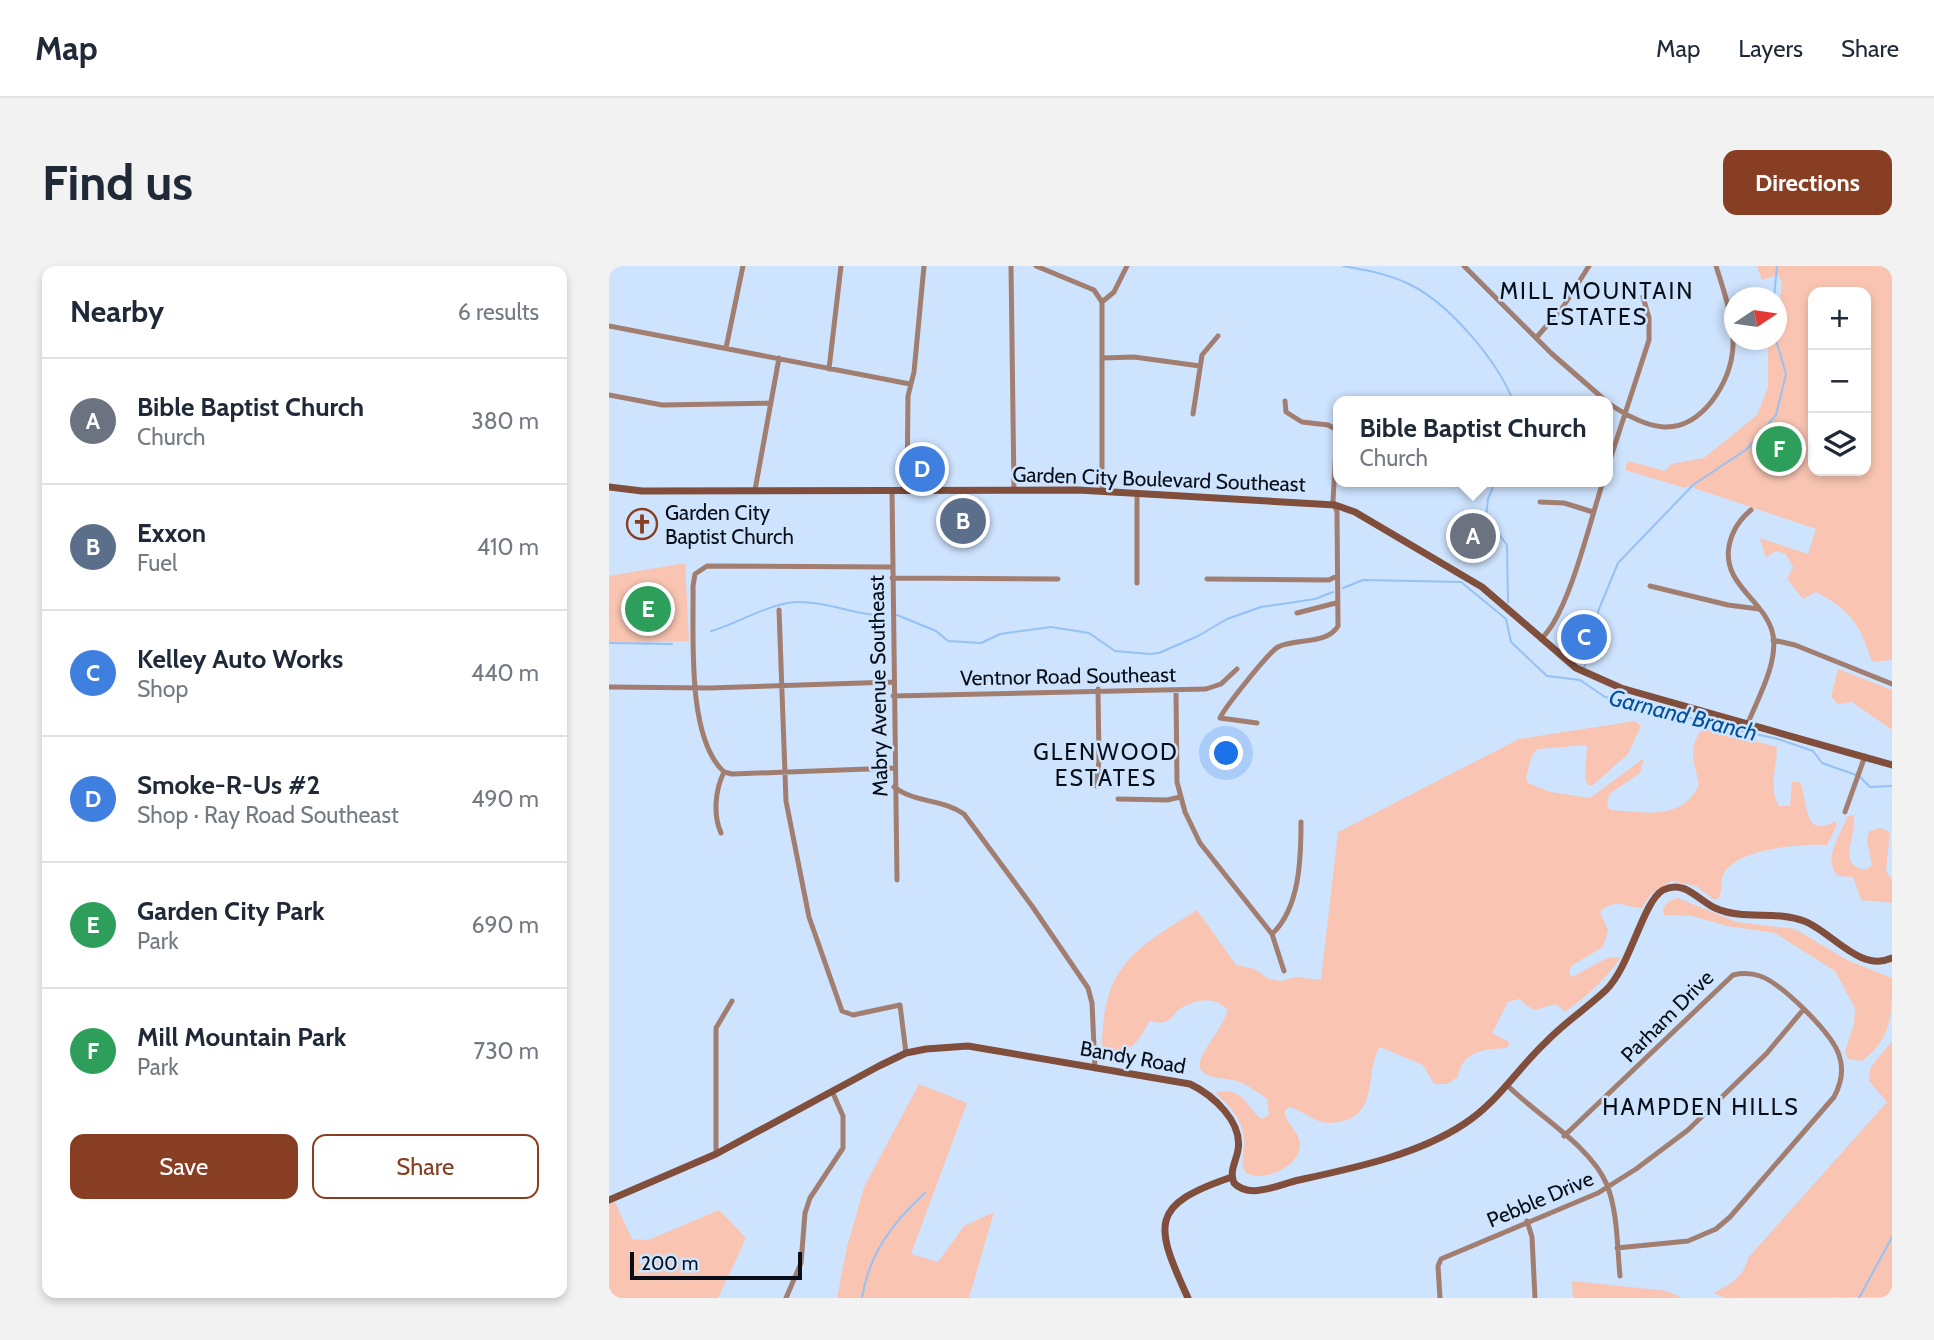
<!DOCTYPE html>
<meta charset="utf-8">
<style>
:root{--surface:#fff;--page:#f2f2f3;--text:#1f2937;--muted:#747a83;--line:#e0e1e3;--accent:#873e22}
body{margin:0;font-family:Cabin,sans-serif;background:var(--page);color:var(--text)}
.controls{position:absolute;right:21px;top:21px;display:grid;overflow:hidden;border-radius:14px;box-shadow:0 4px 10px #0003}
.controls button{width:63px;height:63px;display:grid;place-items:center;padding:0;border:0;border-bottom:2px solid var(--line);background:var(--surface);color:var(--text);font:35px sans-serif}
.compass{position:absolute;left:1115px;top:21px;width:63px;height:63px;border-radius:50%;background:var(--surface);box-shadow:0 4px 10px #0003;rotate:77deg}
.scale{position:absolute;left:21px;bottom:18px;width:172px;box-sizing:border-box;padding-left:7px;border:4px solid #070e17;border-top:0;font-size:19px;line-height:24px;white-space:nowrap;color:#070e17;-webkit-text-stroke:5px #cee3fe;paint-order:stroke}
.you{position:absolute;left:618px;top:488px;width:24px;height:24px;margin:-18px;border:5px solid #fff;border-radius:50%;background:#1a73e8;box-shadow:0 0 0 10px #1a73e833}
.badge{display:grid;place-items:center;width:46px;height:46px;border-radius:50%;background:var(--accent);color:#fff;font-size:23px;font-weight:700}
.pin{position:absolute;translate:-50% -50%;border:4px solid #fff;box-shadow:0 2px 7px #0006}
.popup{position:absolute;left:724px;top:130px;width:280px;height:91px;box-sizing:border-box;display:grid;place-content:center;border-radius:14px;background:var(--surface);filter:drop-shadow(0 2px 5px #0005);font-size:23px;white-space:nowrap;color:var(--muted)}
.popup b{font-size:26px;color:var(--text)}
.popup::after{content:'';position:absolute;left:50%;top:100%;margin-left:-14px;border:14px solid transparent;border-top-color:var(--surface)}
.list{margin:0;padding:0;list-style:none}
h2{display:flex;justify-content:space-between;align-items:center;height:91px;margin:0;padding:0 28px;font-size:30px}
h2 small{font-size:23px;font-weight:400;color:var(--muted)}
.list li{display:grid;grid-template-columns:46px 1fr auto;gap:21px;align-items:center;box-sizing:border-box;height:126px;padding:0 28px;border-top:2px solid var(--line)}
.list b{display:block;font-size:26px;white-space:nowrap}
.list p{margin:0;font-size:23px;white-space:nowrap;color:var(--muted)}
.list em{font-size:23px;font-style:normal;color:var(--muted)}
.actions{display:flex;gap:14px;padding:21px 28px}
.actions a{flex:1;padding:16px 0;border:2px solid var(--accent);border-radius:14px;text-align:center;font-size:24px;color:var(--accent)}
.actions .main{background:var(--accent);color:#fff}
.icon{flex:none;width:38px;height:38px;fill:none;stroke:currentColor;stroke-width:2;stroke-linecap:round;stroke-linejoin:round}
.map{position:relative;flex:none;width:1283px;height:1032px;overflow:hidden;border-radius:14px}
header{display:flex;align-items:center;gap:42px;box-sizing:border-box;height:98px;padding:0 35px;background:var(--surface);border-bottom:2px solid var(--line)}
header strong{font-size:33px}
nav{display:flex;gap:38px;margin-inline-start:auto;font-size:24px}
.intro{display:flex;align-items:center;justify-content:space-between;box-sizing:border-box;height:168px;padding:0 42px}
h1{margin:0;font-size:49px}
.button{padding:18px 32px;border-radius:14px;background:var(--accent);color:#fff;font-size:24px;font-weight:700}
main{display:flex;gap:42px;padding:0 42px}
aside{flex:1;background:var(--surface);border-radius:14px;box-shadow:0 4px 10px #0003}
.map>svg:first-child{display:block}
.green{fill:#f9c5b2;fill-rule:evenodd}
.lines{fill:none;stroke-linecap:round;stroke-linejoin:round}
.stream{stroke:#96c1f5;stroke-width:2}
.street{stroke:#a27e70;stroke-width:5}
.secondary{stroke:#804e3b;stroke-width:7}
.labels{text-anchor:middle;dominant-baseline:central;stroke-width:5;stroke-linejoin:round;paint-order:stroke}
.street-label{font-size:21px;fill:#070e17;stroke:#cee3fe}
.poi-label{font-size:21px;fill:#070e17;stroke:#cee3fe;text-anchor:start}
.neighbourhood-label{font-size:23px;letter-spacing:2px;fill:#070e17;stroke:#cee3fe}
.water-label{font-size:23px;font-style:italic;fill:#00519b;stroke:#cee3fe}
</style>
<header>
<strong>Map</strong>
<nav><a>Map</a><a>Layers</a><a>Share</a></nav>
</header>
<div class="intro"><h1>Find us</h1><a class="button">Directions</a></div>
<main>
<aside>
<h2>Nearby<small>6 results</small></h2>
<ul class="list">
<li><span class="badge" style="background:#6b7280">A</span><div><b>Bible Baptist Church</b><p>Church</p></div><em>380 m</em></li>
<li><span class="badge" style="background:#5c6f8a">B</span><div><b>Exxon</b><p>Fuel</p></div><em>410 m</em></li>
<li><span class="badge" style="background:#3f7fe0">C</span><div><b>Kelley Auto Works</b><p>Shop</p></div><em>440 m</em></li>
<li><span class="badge" style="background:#3f7fe0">D</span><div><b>Smoke-R-Us #2</b><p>Shop · Ray Road Southeast</p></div><em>490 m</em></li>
<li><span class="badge" style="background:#2e9e5b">E</span><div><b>Garden City Park</b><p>Park</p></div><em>690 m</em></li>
<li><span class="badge" style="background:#2e9e5b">F</span><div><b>Mill Mountain Park</b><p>Park</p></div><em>730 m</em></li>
</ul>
<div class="actions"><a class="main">Save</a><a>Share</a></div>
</aside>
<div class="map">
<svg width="1283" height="1032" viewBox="0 0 1283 1032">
<rect width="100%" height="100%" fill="#cee3fe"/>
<path class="green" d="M1148 0H1283V394L1263 396C1251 359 1243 345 1207 326L1194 333 1178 313 1184 301 1177 288 1166 285 1157 292 1151 272 1199 288 1207 263 1079 220 1076 222 1016 204 1019 195 1056 205 1062 198 1095 192 1148 149 1159 122V74H1168V35L1171 34 1173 15 1169 9 1153 14ZM1204 26H1257V205H1204Z
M76 297 80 375 0 377V310Z
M1229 403 1283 424V464L1243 436 1229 438 1222 431Z
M1026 455 1032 460 1019 488 984 519H979L976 512 978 479 929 483 923 489 917 512 919 517 941 526 981 532 1035 492 1031 507 1000 528 998 538 1001 544C1038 546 1072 555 1090 519 1086 497 1077 483 1094 462L1168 481C1168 502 1159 521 1170 540H1181L1183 516H1191C1199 534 1194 575 1226 555L1228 559 1218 579C1192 578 1130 582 1115 607 1110 615 1115 625 1109 633H1104L1087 620 1062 615 1042 628 1033 642C1016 642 1007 631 991 646L999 664 994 681 962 700 960 707 963 711 998 692 1012 691C996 715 978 729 956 746L947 738C924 743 928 749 910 733L899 736 883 767 900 776 899 782C876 783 853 784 849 811L838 818H825L814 799 771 781C754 807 773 854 722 857 707 858 695 845 681 841L676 844C675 857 690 864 691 878 692 901 652 918 636 906 632 897 634 893 635 884 638 859 624 842 606 827 632 819 637 839 652 853L660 849 658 833C647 825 636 817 624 814 611 811 581 813 594 788 603 771 611 765 619 744 605 729 586 733 569 744 565 748 563 753 558 755 552 758 547 756 541 755 528 776 527 784 500 787L493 779C494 699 526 683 588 644L627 699 646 703 660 713 671 715 688 711 712 714 729 566 910 473Z
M1244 549C1250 569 1225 599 1257 604L1263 599 1258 575 1260 565 1272 562 1281 566 1277 605 1283 614V637L1252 634 1244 611 1229 610C1213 593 1231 569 1239 550Z
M1069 632 1127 656 1186 663 1238 694 1283 712C1283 749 1283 772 1253 795L1239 793 1236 785 1245 758 1246 742 1226 705 1166 667 1118 660 1083 650 1055 649 1054 642 1060 635Z
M1283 775V1022L1280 1031 1116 1032 1104 1027C1121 1019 1135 1011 1139 992L1278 836 1260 815 1261 802Z
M310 818 358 837 302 988 329 996 355 960 385 946 360 1032H228L238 981 255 921Z
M6 936 23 973 39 974 110 944 137 972 109 1032H0V938Z
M963 1015 1058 1025 1073 1032H964Z"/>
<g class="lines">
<path class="stream" d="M734 0C757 4 780 8 802 19 840 38 889 95 904 135
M1165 32 1168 0
M886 216 879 233 877 251 898 279 899 336
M734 322 754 314 852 316 897 353 902 376 938 410 971 414 996 431 1053 441 1092 456 1169 473 1204 485 1213 497 1250 510 1261 521 1283 520
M288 349 327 365 339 375 372 377 391 368 442 361 480 367 506 385 541 388 550 387 589 370 618 353 652 341 706 333 724 326
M102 365C128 358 162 336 190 336 221 336 249 350 277 350
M0 377 63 378
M975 402 990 343 1009 297 1084 219 1138 183 1167 149 1177 108 1167 74
M253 1032C260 988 283 957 316 927
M1250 1032 1283 971"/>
<path class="street" d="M402 0 405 224
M427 0 485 24 493 36V224
M855 0 942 87 997 135
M493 36 505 26 518 0
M0 60 301 118
M927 72 954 41 980 0
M117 82 134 0
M493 92 525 91 591 100
M220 103 232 0
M0 129 53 139 162 137
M999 137C1036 162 1071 176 1103 135 1115 119 1123 100 1124 80 1125 53 1115 25 1107 0
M584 148 593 89 609 70
M999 200 1040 74V52L1034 31
M146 224 170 92
M283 224 288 614
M298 224 299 130 305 106 315 0
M528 227V317
M931 236 955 237 984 246
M283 312 449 313
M598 313 720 314 728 310
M1041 320 1119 339 1150 343
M170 344 177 535 200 651 233 745 244 749 291 739 297 787
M688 347 727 337
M932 373C960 348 981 254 994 216
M1164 374 1186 379 1283 418
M0 421 100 422 284 416
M567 424 568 516 576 546 591 577 663 668 675 705
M284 430 597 423 612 418 628 403
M648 457 611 452C616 441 660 386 669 381 687 372 718 379 729 360L728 246 724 235 728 164 719 159 693 156 677 146 676 135
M1139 457C1149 432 1169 397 1164 369 1157 334 1113 320 1120 280 1123 265 1131 253 1142 244
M115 506C77 471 85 368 84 320L86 308 98 300 283 301
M115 506 123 508 285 502
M487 520 490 495 489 423
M285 521C306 537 334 533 355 548L423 640 479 722 483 737 486 803
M509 533 558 534 571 531
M1236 546 1256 490
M112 567C104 549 106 524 115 506
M663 668C691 642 692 592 692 556
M899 820C928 849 983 881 998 919 1009 947 1008 981 1011 1010
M955 870 1124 709C1133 707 1142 707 1151 710 1172 717 1223 767 1230 789 1235 803 1232 818 1225 831L1121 951 1107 963 1079 975 1008 982
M107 888V762L123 735
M918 955 923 971 926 1032
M177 1032 192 997 196 947 201 932 234 882V850L223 825
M831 1032 829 1000 832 993 989 927 1027 903 1079 864 1158 787 1194 744"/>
<path class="secondary" d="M0 221 33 225 469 224 726 239 746 246 873 321 967 402 1012 422 1283 499
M0 934 107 888 270 800 297 787 317 783 359 780 581 818C604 829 634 856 629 884 627 896 620 905 625 917 641 934 671 918 690 914 745 902 808 889 855 858 889 836 908 803 937 776 955 757 978 742 997 724 1021 701 1034 635 1054 624 1075 613 1089 634 1106 642 1135 655 1166 644 1195 655 1222 665 1251 707 1283 692
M579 1032C545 958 540 939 623 911"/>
</g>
<defs>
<g id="church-ring" transform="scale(1.575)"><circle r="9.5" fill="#cee3fe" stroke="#873e22" stroke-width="1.5"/><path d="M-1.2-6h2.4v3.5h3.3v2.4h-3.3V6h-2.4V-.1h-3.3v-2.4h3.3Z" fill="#873e22"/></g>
</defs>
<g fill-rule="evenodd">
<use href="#church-ring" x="33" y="258"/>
</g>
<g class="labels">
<g class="street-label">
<text transform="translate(550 213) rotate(2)">Garden City Boulevard Southeast</text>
<text transform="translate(459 410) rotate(-1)">Ventnor Road Southeast</text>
<text transform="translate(269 420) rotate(-91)">Mabry Avenue Southeast</text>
<text transform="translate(1058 750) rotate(-45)">Parham Drive</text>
<text transform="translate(524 791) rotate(10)">Bandy Road</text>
<text transform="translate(931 933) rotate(-23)">Pebble Drive</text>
</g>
<g class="poi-label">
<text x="56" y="246">Garden City<tspan x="56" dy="24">Baptist Church</tspan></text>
</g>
<g class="neighbourhood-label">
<text x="988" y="25">MILL MOUNTAIN<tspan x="988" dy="26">ESTATES</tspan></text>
<text x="497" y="486">GLENWOOD<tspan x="497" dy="26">ESTATES</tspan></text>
<text x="1092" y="841">HAMPDEN HILLS</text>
</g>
<g class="water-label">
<text transform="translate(1074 449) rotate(14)">Garnand Branch</text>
</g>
</g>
</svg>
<div class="controls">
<button>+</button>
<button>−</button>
<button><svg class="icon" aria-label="layers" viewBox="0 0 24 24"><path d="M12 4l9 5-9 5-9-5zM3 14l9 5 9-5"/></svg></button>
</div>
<svg class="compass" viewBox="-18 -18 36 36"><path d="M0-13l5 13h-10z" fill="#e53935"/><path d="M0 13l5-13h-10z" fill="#747a83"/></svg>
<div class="scale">200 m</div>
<div class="you"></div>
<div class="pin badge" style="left:864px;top:270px;background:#6b7280">A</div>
<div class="popup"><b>Bible Baptist Church</b>Church</div>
<div class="pin badge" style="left:354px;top:255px;background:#5c6f8a">B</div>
<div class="pin badge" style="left:975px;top:371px;background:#3f7fe0">C</div>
<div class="pin badge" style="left:313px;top:203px;background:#3f7fe0">D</div>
<div class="pin badge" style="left:39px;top:343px;background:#2e9e5b">E</div>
<div class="pin badge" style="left:1170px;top:183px;background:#2e9e5b">F</div>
</div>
</main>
